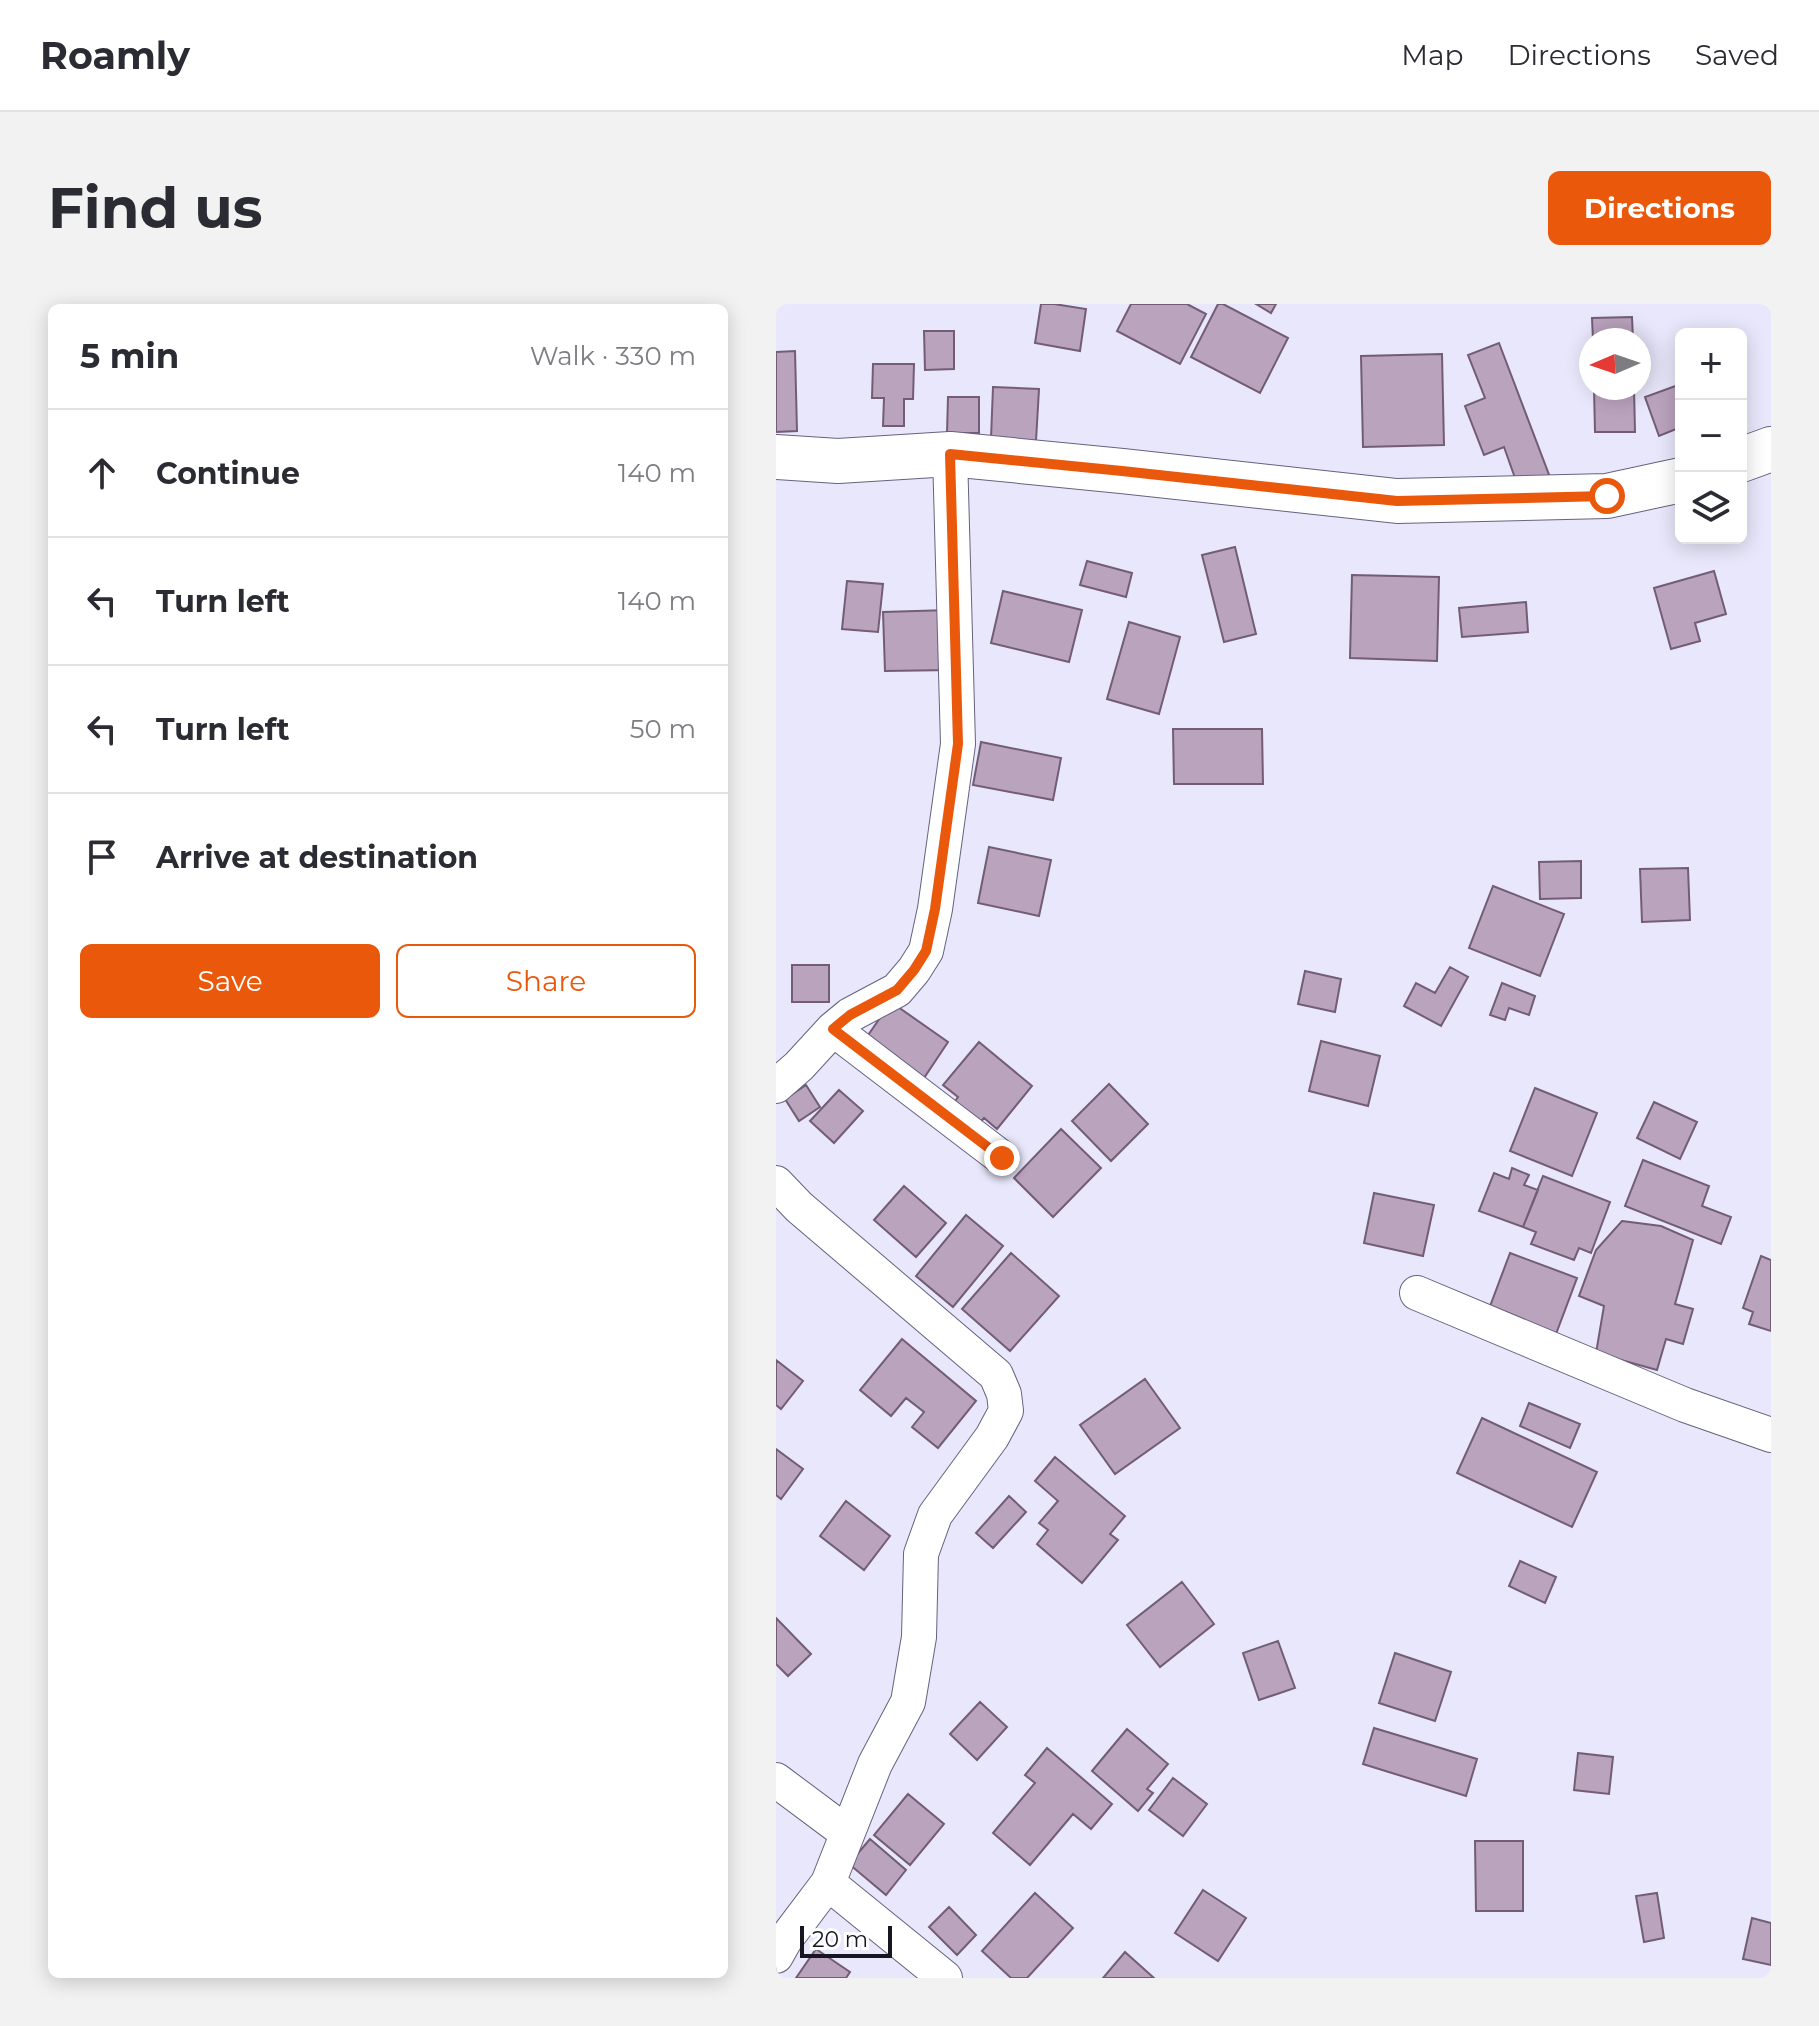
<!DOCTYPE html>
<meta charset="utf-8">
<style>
:root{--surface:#fff;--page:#f2f2f3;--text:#2b2b33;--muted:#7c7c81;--line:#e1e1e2;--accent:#ea580c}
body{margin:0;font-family:Montserrat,sans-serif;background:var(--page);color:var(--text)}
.controls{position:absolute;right:24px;top:24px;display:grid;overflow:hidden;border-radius:12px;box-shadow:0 4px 20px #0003}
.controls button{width:72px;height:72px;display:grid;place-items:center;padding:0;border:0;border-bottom:2px solid var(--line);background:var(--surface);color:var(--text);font:40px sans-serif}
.compass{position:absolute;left:803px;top:24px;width:72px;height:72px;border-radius:50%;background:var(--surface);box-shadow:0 4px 20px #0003;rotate:268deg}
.scale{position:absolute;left:24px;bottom:20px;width:92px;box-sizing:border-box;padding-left:8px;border:4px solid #171520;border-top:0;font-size:22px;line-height:28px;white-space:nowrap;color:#171520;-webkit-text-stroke:6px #fff;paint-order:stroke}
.stop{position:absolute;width:24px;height:24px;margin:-18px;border:6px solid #ea580c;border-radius:50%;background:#fff}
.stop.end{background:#ea580c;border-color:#fff;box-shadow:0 2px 8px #0008}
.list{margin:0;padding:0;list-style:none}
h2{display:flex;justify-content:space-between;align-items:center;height:104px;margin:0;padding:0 32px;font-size:34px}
h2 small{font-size:26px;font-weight:400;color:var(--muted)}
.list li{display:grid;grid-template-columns:52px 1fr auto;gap:24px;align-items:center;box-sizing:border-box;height:128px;padding:0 32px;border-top:2px solid var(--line)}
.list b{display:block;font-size:30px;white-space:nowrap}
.list em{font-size:26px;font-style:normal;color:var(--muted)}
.actions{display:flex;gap:16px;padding:24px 32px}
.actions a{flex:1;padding:18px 0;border:2px solid var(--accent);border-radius:12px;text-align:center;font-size:28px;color:var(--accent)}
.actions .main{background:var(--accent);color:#fff}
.icon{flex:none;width:44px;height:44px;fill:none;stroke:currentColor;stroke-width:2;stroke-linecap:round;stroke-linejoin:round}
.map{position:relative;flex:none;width:995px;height:1674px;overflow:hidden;border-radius:12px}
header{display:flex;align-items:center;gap:48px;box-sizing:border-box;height:112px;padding:0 40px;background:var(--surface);border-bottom:2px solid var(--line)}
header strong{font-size:38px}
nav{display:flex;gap:44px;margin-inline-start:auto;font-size:28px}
.intro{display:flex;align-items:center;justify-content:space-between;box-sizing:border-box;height:192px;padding:0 48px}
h1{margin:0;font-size:56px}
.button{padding:20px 36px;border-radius:12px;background:var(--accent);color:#fff;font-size:28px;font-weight:700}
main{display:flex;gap:48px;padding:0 48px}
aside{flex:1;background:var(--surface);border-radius:12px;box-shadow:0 4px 20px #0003}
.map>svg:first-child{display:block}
.building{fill:#baa3bd;stroke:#725d74;stroke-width:2}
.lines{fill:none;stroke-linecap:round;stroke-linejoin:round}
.minor-casing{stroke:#66627f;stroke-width:36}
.secondary-casing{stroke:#66627f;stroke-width:46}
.minor{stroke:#fff;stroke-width:34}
.secondary{stroke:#fff;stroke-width:44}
.route{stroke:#ea580c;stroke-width:10}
</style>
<header>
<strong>Roamly</strong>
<nav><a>Map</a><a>Directions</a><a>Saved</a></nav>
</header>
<div class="intro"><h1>Find us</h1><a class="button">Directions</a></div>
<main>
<aside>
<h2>5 min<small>Walk · 330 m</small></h2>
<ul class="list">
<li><svg class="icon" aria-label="ahead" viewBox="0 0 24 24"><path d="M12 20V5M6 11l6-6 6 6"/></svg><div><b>Continue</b></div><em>140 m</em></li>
<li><svg class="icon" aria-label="left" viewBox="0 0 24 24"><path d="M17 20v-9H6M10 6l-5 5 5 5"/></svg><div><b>Turn left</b></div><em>140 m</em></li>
<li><svg class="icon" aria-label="left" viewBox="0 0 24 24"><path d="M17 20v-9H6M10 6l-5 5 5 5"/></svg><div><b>Turn left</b></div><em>50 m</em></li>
<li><svg class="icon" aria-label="arrive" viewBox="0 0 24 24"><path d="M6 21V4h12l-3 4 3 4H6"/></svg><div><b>Arrive at destination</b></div></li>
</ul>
<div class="actions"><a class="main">Save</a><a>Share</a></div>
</aside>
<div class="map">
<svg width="995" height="1674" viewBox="0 0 995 1674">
<rect width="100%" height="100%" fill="#e9e7fb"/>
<path class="building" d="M265 0H278L310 5 304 47 259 39Z
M355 0H411L430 10 404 60 341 27Z
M442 0H447L512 34 484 89 415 53Z
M480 0H500L495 9Z
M856 13 857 36H817L816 14Z
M148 27H178V65L149 66Z
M723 39 775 176 744 188 728 143 708 151 689 102 709 94 692 51Z
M19 47 21 127 0 128V48Z
M666 50 668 141 587 143 585 52Z
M97 60H138L137 95H128V122H107L108 94H96Z
M905 80V123L883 132 869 93Z
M217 83 263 85 260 137 215 134Z
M818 84H858L859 128H819Z
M172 93H203V129H171Z
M459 243 480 330 448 338 426 251Z
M311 257 356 269 350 293 304 281Z
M938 267 950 310 919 319 924 337 895 345 878 284Z
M576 271 663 273 661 357 574 354Z
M71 277 107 280 102 328 66 325Z
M227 287 306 306 293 358 215 339Z
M750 298 752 328 686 333 683 304Z
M173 306 175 366 109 367 107 308Z
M353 318 404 333 383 410 331 395Z
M397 425H486L487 480H398Z
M205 438 285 454 277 496 197 481Z
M213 543 275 556 263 612 202 599Z
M805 557V594L764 595 763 558Z
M912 564 914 616 866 618 864 565Z
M717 582 788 610 764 672 693 644Z
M16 661H53V698H16Z
M674 663 692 673 665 722 628 702 640 679 659 689Z
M529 667 565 675 559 708 522 700Z
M726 679 759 692 753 711 733 704 729 716 714 711Z
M115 698 172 738 146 777 88 737Z
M545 737 604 752 592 802 533 787Z
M203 738 256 782 221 825 208 814 202 821 177 800 182 793 167 781Z
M333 780 372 820 335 857 296 817Z
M30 781 44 803 23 817 9 795Z
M759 784 821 809 796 872 734 847Z
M63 786 87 807 58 839 34 817Z
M878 798 921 818 904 855 861 834Z
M285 825 325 864 277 913 238 874Z
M867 856 933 882 926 902 955 913 945 940 849 902Z
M736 864 753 871 748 881 762 886 747 923 703 907 718 869 733 875Z
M767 872 834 898 815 949 803 944 798 956 755 940 760 928 747 923Z
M128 882 170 919 140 953 98 916Z
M598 889 658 901 647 952 588 939Z
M190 911 227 942 177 1003 140 972Z
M846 917 885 922 917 936 899 1000 917 1005 907 1040 890 1035 881 1066 820 1049 828 1002 803 992 820 946Z
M235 949 283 992 234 1047 186 1005Z
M734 949 801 974 780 1030 713 1005Z
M985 952 995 956V1027L973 1020 977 1008 967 1004Z
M126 1035 200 1097 162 1144 136 1123 148 1108 130 1094 115 1112 84 1086Z
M0 1056 27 1077 5 1105 0 1101Z
M369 1075 404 1124 339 1170 304 1121Z
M753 1099 804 1120 794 1144 744 1122Z
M706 1114 821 1168 796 1223 681 1169Z
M0 1145 27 1165 5 1195 0 1191Z
M279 1153 349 1212 334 1230 342 1236 306 1279 261 1240 272 1226 263 1219 282 1197 259 1177Z
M233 1192 250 1208 217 1244 200 1229Z
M70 1197 114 1232 88 1266 44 1232Z
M744 1257 780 1273 769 1299 733 1282Z
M406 1278 438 1320 384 1363 351 1321Z
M0 1314 35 1350 12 1372 0 1360Z
M502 1337 519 1384 483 1396 467 1349Z
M619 1349 675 1368 659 1417 603 1399Z
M204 1398 231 1423 201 1456 174 1430Z
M598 1424 701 1455 690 1492 587 1460Z
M351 1425 392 1460 371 1485 377 1489 362 1507 316 1467Z
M271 1444 336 1500 315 1525 297 1510 254 1561 217 1529 259 1479 249 1471Z
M802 1449 837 1453 833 1490 798 1486Z
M397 1474 431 1500 407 1532 373 1506Z
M132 1490 168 1520 134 1561 98 1531Z
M94 1535 130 1566 110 1591 73 1560Z
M699 1537H747V1607H700Z
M427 1586 470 1614 442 1657 399 1629Z
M259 1589 297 1624 251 1674H235L206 1647Z
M881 1589 888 1634 868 1638 860 1592Z
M173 1603 200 1631 181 1651 153 1623Z
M976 1614 995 1619V1661L967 1655Z
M40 1645 74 1668 70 1674H20Z
M349 1648 378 1674H327Z"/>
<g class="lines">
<g class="minor-casing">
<path id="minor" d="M57 725 226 854
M0 782 23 762 57 725 74 711 121 686 138 666 150 647 159 605 182 440 174 150
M0 879 23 903 220 1071 228 1090 230 1107 216 1133 159 1211 145 1250 143 1333 132 1398 99 1460 52 1579 9 1636 0 1652
M641 989 909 1101 995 1131
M0 1476 71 1529
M52 1579 169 1674"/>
</g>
<g class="secondary-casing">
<path id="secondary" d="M0 153 62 157 174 150 346 167 621 197 831 192 905 176
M965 156 995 145"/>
</g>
<use href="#minor" class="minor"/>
<use href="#secondary" class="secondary"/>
</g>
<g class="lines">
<path class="route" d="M226 854 57 725 74 711 121 686 138 666 150 647 159 605 182 440 174 150 346 167 621 197 831 192"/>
</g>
</svg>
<div class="controls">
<button>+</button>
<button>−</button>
<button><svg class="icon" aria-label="layers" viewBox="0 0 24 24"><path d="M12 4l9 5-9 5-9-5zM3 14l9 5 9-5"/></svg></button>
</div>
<svg class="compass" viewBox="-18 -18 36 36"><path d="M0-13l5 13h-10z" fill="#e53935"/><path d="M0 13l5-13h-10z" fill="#7c7c81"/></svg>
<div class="scale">20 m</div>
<div class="stop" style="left:831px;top:192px"></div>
<div class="stop end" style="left:226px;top:854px"></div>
</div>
</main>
